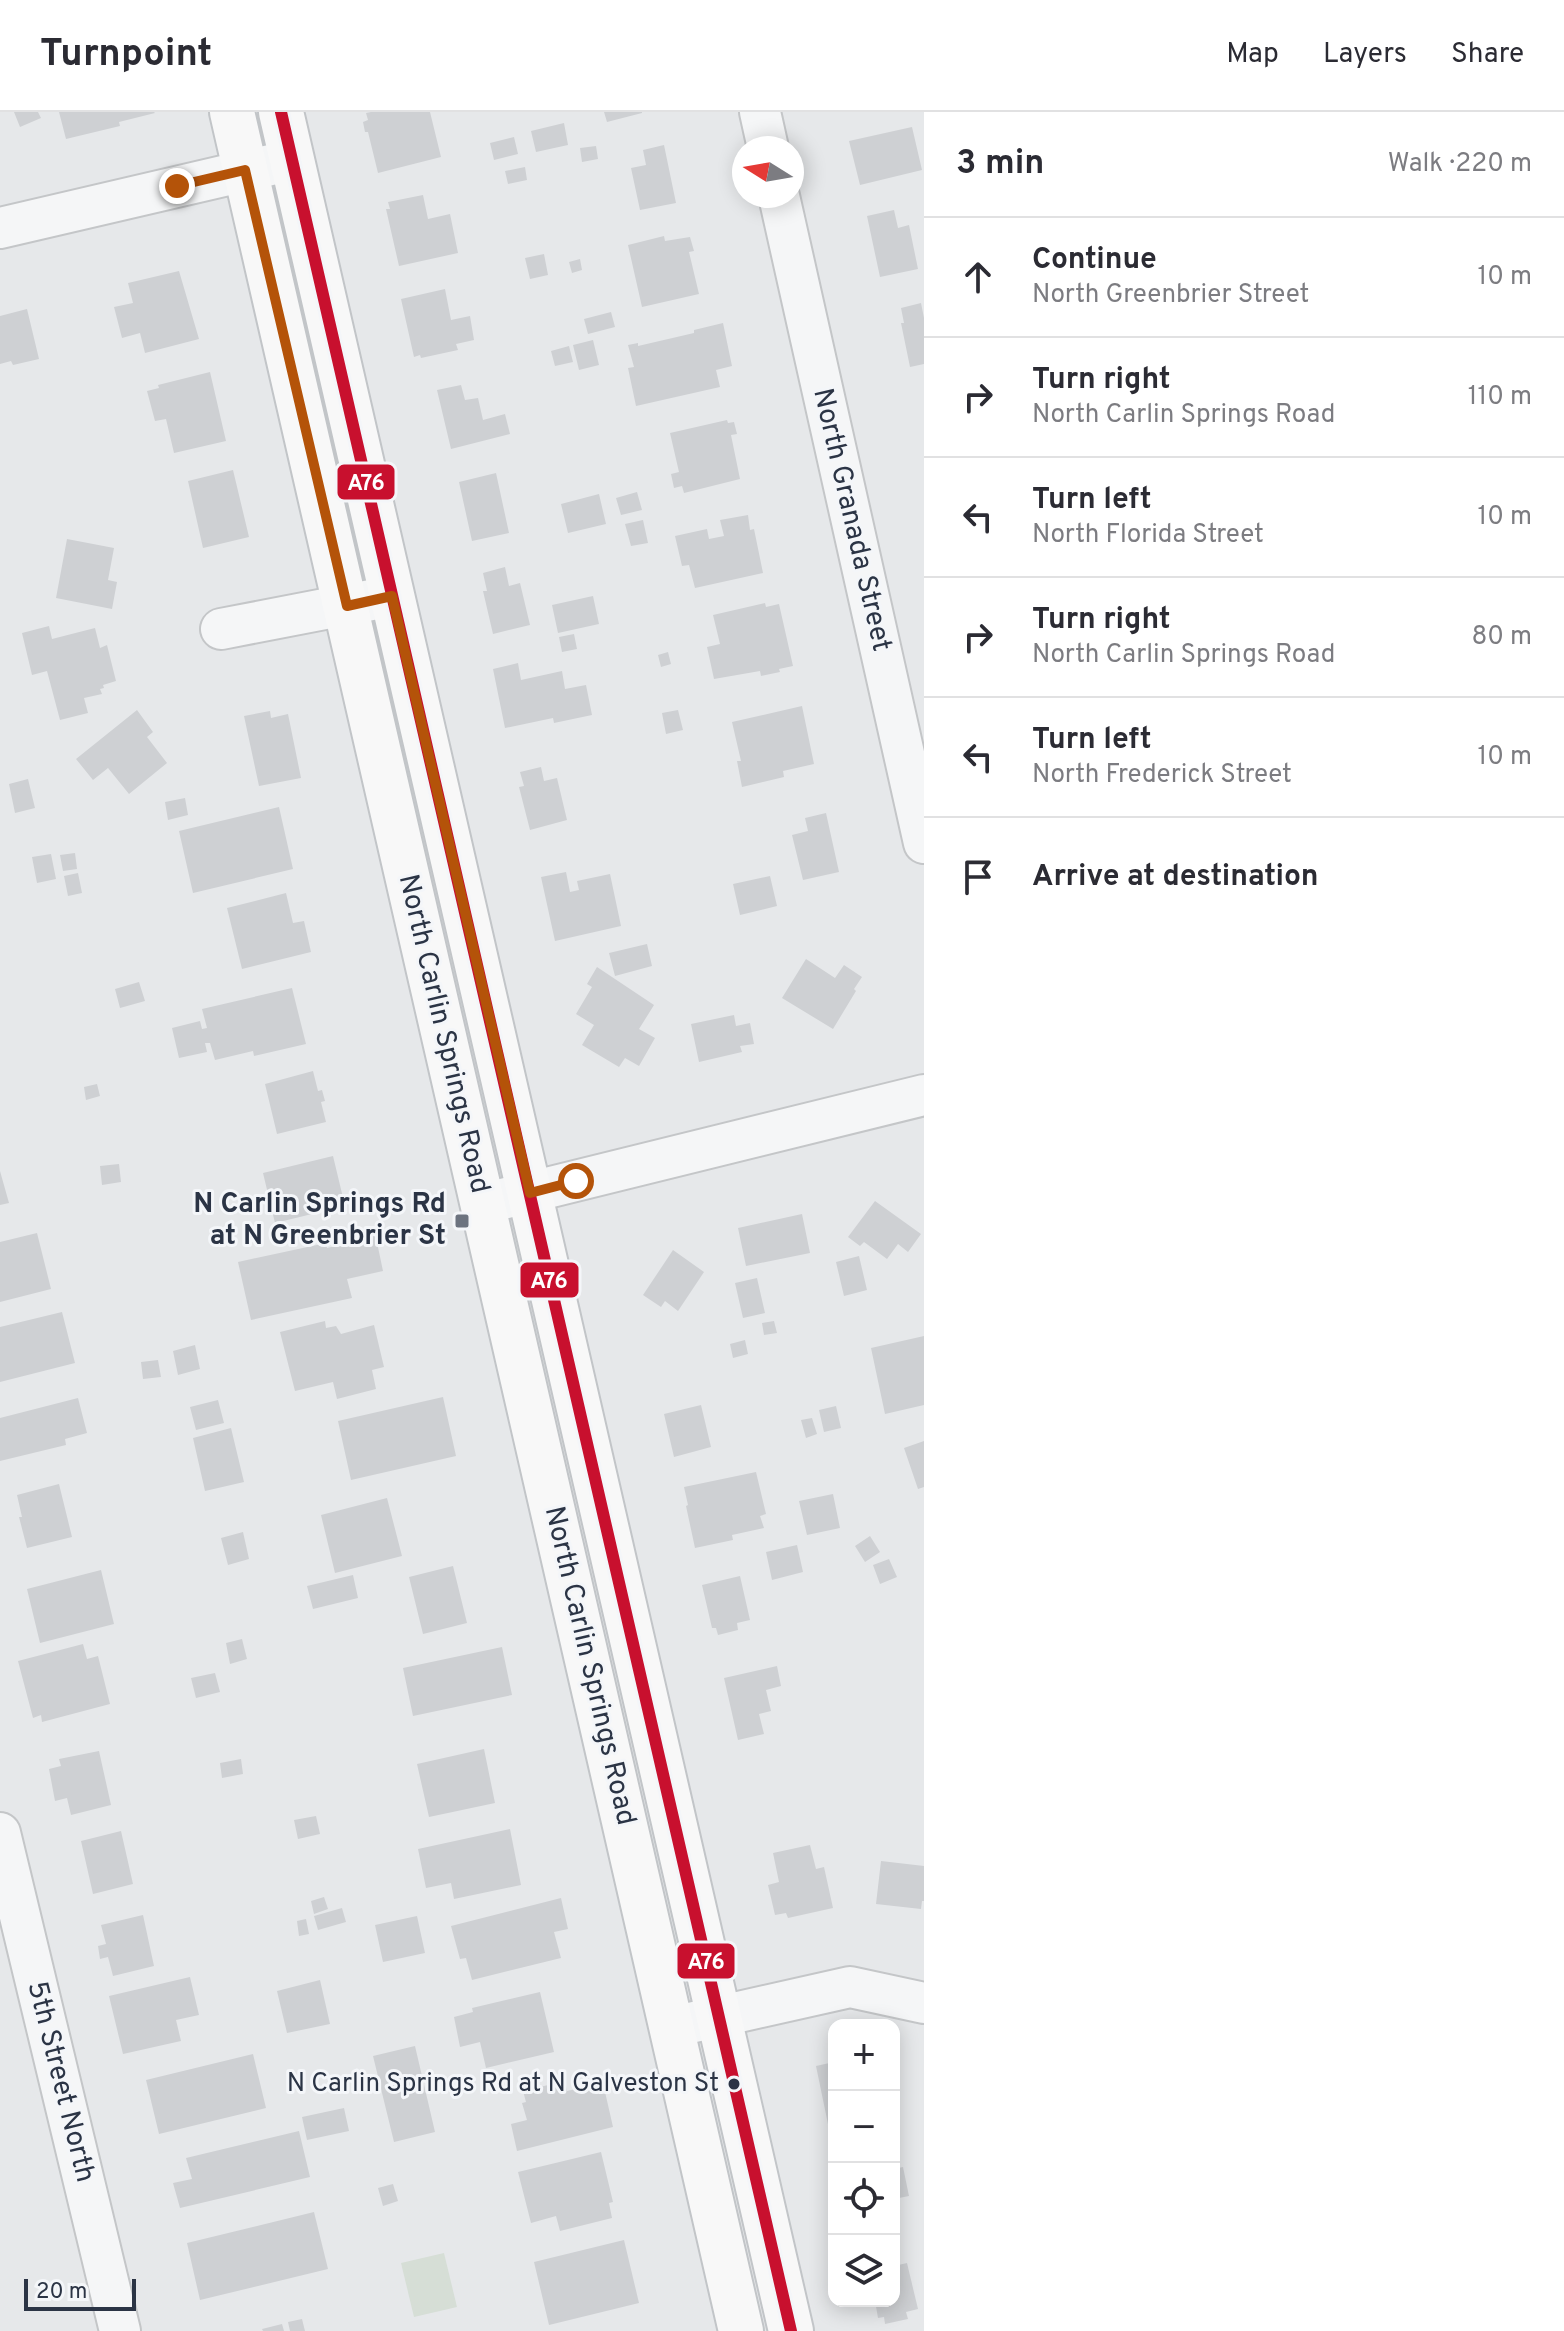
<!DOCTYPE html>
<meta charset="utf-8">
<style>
:root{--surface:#fff;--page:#f2f2f3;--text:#2b2b33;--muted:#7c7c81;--line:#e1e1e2}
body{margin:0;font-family:Overpass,sans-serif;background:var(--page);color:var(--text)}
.controls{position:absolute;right:24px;bottom:24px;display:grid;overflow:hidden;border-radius:16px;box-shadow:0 4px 20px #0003}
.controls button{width:72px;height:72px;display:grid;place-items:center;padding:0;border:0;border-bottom:2px solid var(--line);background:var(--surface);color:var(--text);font:40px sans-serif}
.compass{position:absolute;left:732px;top:24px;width:72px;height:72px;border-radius:50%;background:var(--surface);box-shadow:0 4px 20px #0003;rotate:281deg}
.scale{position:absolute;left:24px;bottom:20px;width:112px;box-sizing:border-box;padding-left:8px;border:4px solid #2b3445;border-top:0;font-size:22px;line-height:28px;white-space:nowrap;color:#2b3445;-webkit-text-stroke:6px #f4f6f9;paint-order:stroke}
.stop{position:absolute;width:24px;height:24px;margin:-18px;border:6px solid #b45309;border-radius:50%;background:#fff}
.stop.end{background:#b45309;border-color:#fff;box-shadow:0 2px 8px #0008}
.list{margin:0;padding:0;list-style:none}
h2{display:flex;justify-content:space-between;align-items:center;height:104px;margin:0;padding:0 32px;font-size:34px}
h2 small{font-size:26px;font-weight:400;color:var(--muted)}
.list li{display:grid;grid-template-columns:52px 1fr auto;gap:24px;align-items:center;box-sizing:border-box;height:120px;padding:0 32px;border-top:2px solid var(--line)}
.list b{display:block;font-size:30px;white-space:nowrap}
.list p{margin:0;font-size:26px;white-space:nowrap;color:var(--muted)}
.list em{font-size:26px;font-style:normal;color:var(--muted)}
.icon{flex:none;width:44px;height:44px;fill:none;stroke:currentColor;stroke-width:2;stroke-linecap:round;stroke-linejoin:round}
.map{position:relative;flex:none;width:924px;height:2219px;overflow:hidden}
header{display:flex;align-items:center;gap:48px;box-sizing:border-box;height:112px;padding:0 40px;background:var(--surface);border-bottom:2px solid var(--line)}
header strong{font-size:38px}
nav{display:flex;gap:44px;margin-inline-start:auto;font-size:28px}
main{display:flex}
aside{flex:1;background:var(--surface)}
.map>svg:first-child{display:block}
.green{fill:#d6ded6}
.building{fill:#ced0d3}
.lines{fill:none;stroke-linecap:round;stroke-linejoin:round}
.minor-casing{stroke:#c4c6c8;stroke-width:44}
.major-casing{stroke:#c2c5c8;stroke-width:48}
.minor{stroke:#f5f6f7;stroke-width:40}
.major{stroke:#f8f8f8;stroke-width:44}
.bus-1-casing{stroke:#f4f6f9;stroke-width:18}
.bus-1{stroke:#c8102e;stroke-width:12}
.route{stroke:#b45309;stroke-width:10}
.poi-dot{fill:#6c737f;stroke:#f4f6f9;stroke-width:3}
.bus-dot{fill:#2b3445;stroke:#f4f6f9;stroke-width:3}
.labels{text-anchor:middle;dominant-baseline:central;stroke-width:6;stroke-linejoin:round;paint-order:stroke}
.bus-label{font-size:26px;fill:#2b3445;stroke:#f4f6f9;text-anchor:end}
.street-label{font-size:28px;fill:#2b3445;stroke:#f4f6f9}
.poi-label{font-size:28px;font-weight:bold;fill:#2b3445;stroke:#f4f6f9;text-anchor:end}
.line-badge{stroke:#f4f6f9;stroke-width:3}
.badge-label{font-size:22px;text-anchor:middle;font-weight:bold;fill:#fff}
</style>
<header>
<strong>Turnpoint</strong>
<nav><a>Map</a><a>Layers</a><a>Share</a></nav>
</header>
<main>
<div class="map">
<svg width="924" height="2219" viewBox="0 0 924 2219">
<rect width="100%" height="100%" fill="#e6e8ea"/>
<path class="green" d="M444 2141 457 2195 414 2205 401 2151Z"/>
<path class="building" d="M14 0H38L41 6 20 15Z
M59 0H154L155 1 119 10 120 14 66 27Z
M371 0H430L441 45 378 61 368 20H365L363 10 368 8 366 1Z
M604 0H642V1L607 10Z
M564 11 568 33 536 40 531 19Z
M912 15 922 58 860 73 849 29Z
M514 25 518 42 494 48 490 31Z
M664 33 676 91 640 98 631 56 646 53 643 38Z
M596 34 598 47 582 50 580 36Z
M525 55 527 68 508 72 505 59Z
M423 83 428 107 450 102 458 141 399 154 386 97H390L388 90Z
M894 98 898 116 909 113 918 157 880 165 867 104Z
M664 124 665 129 690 125 694 139 689 140 699 182 642 195 628 133Z
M544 142 548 163 530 167 525 146Z
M580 147 582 158 572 161 569 150Z
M179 159 199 227 145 241 140 221 122 226 114 195 133 191 128 171Z
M445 177 451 208 470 204 474 228 456 232 458 238 421 246 420 243 414 245 401 187Z
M921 191 924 206V252L910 255 901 211H904L901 196Z
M27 197 39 247 13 253 11 249 0 252V204Z
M611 200 615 215 588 222 584 207Z
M723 211 732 254 716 258 720 275 636 294 628 256 634 255 628 233 638 231V234L694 221V218Z
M593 228 599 253 579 258 573 233Z
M569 234 573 250 555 254 551 239Z
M210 260 226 329 174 341 166 307 155 309 147 279 159 276 158 273Z
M461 273 465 288 478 286 483 308 505 302 510 322 451 337 437 278Z
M727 308 728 311 734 310 737 322 731 323 740 367 684 381 682 374 674 376 671 362 679 360 670 321Z
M233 358 249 425 203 436 188 369Z
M496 361 509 421 472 429 459 370Z
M637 380 642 398 621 403 616 386Z
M599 382 606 412 568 421 561 392Z
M748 403 750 418 754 417 763 461 695 476 689 453 682 454 675 424 707 417 709 427 724 424 720 408Z
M643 408 648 431 631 434 625 412Z
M67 427 114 436 108 468 117 470 112 497 56 486Z
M505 455 509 474 520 471 530 513 493 522 483 479H487L483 461Z
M593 484 599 512 558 521 552 493Z
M765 491 766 495 779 492 793 554 779 557 780 560 761 564 760 559 714 567 707 535 720 532 713 503Z
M49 514 52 527 95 516 100 536 107 533 116 569 103 573 104 576 100 577 102 582 84 586 88 601 60 608 47 559 32 563 22 521Z
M574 522 577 537 562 540 559 525Z
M668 540 671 552 661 555 658 543Z
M518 551 521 568 562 559 565 577 586 573 592 603 554 611 553 606 505 616 493 557Z
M802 594 814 652 783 659 784 665 742 675 737 649H741L732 610Z
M137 598 153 620 147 625 167 651 129 682 108 656 93 668 76 647Z
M678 598 683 618 666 622 662 601Z
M270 599 271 606 288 602 301 666 259 674 244 604Z
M541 655 544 669 557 666 567 708 530 718 519 675 524 674 520 660Z
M28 667 35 696 15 701 9 672Z
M185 686 188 703 168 708 165 690Z
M279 695 293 757 193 781 179 719Z
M826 701 839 760 803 768 792 723 808 719 805 706Z
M75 741 77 757 63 759 60 743Z
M51 742 56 767 37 771 32 745Z
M566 760 570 780 579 778 577 769 610 762 621 814 555 829 541 765Z
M78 761 82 781 68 784 64 764Z
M770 764 777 794 740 803 733 772Z
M286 781 293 811 304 809 311 840 242 857 227 796Z
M647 832 652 854 615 864 609 841Z
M806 847 835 866 844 853 862 865 854 877 856 879 833 917 782 886Z
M597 855 654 893 639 917 655 926 639 954 625 946 619 955 582 933 594 913 576 902 592 875 587 872Z
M139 870 145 889 120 896 115 877Z
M292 876 306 932 254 944 253 939 215 948 210 931H205L207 940 179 946 172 916 200 909 202 917 207 916 202 897Z
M734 903 736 914 750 911 754 932 740 934 742 940 699 950 691 912Z
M313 959 318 979 322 978 325 989 321 990 326 1010 277 1022 265 972Z
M97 972 100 984 86 988 84 975Z
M333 1044 345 1094 275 1111 263 1061Z
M119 1052 121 1070 102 1073 100 1054Z
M0 1059 9 1091 0 1093Z
M875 1089 921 1122 908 1140 898 1132 887 1147 864 1130 860 1134 848 1125Z
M802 1102 810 1141 746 1154 738 1116Z
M37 1121 51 1177 0 1190V1130Z
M375 1121 383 1159 347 1167 352 1186 251 1208 238 1150 326 1131 327 1136 340 1133 339 1129Z
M673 1138 704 1160 678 1199 665 1189 661 1195 643 1183Z
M859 1144 867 1178 844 1184 836 1150Z
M757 1166 765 1201 743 1206 735 1171Z
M62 1200 75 1251 0 1270V1215Z
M325 1209 326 1216 336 1214 341 1222 374 1213 384 1255 372 1258 376 1277 337 1287 333 1270 295 1279 280 1220Z
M774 1209 777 1221 764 1223 762 1211Z
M924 1224V1293L885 1302 871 1236Z
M745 1228 748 1242 733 1246 730 1232Z
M195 1233 200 1257 178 1263 173 1239Z
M158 1248 161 1265 143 1267 141 1250Z
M443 1285 456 1344 351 1368 338 1309Z
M78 1286 87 1321 65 1327 66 1333 0 1349V1306Z
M218 1288 224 1311 196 1318 190 1295Z
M701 1293 711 1335 674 1345 664 1302Z
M836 1294 841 1316 824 1320 819 1298Z
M812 1306 817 1322 806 1326 801 1308Z
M231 1316 244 1370 205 1379 193 1326Z
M924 1329V1375L918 1377 904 1336Z
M756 1360 766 1402 760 1404 764 1416 732 1423 733 1428 695 1436 686 1394 688 1393 684 1375Z
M59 1372 72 1425 27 1436 19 1405H22L17 1383Z
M833 1382 840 1416 807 1423 799 1389Z
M387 1386 402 1444 335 1461 321 1403Z
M243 1420 249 1447 228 1453 221 1426Z
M870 1424 880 1440 865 1450 855 1434Z
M797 1433 803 1460 772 1468 766 1440Z
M889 1447 897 1465 880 1472 873 1453Z
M453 1454 467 1511 423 1522 409 1465Z
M101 1458 114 1512 40 1531 27 1477Z
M353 1463 358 1486 313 1497 307 1474Z
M740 1464 750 1508 737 1511 738 1518 718 1523 716 1516H712L702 1473Z
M242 1527 247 1547 230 1552 226 1531Z
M83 1532 87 1547 98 1544 110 1592 42 1610 41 1603 33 1606 18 1549Z
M502 1535 512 1583 413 1604 403 1556Z
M777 1554 781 1574 766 1578 771 1599 759 1602 764 1622 738 1628 724 1566Z
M215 1561 220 1580 196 1586 191 1566Z
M484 1637 495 1691 429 1705 417 1652Z
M99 1639 111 1693 71 1703 67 1686 55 1689 49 1657 61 1654 59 1647Z
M241 1647 243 1662 222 1666 220 1651Z
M316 1704 320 1722 298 1727 294 1708Z
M510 1717 521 1773 454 1787 451 1771 426 1776 418 1737Z
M121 1719 133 1772 93 1782 81 1729Z
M810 1733 816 1757 824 1755 833 1796 788 1806 786 1801 775 1803 768 1773 779 1770 773 1741Z
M881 1749 924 1754V1789H922L921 1797 876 1792Z
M324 1785 328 1797 314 1802 311 1789Z
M561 1786 568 1817 554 1820 561 1846 472 1868 466 1846 460 1847 451 1814Z
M342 1796 346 1810 318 1818 314 1804Z
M143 1803 154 1854 113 1864 108 1845 100 1847 98 1834 106 1832 101 1813Z
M417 1804 425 1841 383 1850 375 1813Z
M306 1807 309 1822 299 1824 297 1809Z
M190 1865 199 1903 176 1908 181 1929 123 1942 109 1884Z
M320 1868 330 1912 287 1921 277 1879Z
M540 1880 554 1940 486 1956 480 1930 460 1935 454 1905 473 1900 472 1896Z
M415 1934 435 2020 394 2030 373 1944Z
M253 1942 266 1996 159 2022 146 1968Z
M834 1950V2016L829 2017 816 1954Z
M565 1969 567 1979 603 1971 613 2015 517 2039 511 2012 527 2008 522 1991 526 1990 523 1979Z
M344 1996 349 2019 307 2028 302 2005Z
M299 2019 310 2065 180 2096 173 2071 192 2067 186 2046Z
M601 2040 613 2090 609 2091 612 2106 560 2119 556 2104 531 2111 518 2060Z
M903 2055 909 2084 894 2087V2057Z
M393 2072 398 2089 383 2094 378 2076Z
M314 2100 328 2157 200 2188 187 2131Z
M624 2128 639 2191 549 2213 534 2150Z
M907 2151 918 2197 906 2200 908 2207 885 2212 884 2205 878 2206 875 2189H894V2154Z
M302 2207 305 2219H290L288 2210Z
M282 2212 284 2219H263L262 2217Z"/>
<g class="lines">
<g class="minor-casing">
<path id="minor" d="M760 0 768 36
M779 84 924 731
M0 116 292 48
M221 517 392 484
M482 1092 924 983
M0 1721 120 2219
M672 1915 850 1875 924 1891"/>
</g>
<g class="major-casing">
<path id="major" d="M232 0 741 2219
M281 0 791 2219"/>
</g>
<use href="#minor" class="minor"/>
<use href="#major" class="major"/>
<g class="bus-1-casing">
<path id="bus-1" d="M281 0 791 2219"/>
</g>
<use href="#bus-1" class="bus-1"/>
</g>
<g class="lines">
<path class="route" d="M177 74 245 58 347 494 392 484 530 1081 576 1069"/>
</g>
<rect class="poi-dot" x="454" y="1101" width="16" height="16" rx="4"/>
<circle class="bus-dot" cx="734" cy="1972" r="7"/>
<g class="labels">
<g class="bus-label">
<text x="719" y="1972">N Carlin Springs Rd at N Galveston St</text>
</g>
<g class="street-label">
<text transform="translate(851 408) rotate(77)">North Granada Street</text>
<text transform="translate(443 922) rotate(77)">North Carlin Springs Road</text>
<text transform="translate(589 1554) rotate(77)">North Carlin Springs Road</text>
<text transform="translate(60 1970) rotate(76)">5th Street North</text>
</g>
<g class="poi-label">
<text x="446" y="1093">N Carlin Springs Rd<tspan x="446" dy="32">at N Greenbrier St</tspan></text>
</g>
</g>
<g class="line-badge">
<rect x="336" y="351" width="60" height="38" rx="8" fill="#c8102e"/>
<rect x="519" y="1149" width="61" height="38" rx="8" fill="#c8102e"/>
<rect x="676" y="1830" width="60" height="38" rx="8" fill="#c8102e"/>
</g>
<g class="badge-label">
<text x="366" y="378">A76</text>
<text x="549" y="1176">A76</text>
<text x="706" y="1857">A76</text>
</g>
</svg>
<div class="controls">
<button>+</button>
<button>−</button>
<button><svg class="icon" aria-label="locate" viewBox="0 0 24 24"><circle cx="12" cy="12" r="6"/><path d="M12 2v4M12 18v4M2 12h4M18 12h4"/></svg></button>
<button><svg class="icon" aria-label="layers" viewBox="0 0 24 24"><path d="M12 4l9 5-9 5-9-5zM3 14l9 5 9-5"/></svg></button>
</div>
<svg class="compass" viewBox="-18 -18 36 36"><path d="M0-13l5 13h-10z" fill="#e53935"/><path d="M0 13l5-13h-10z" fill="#7c7c81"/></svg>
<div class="scale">20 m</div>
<div class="stop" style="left:576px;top:1069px"></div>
<div class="stop end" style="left:177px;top:74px"></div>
</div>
<aside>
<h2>3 min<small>Walk · 220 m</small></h2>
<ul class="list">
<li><svg class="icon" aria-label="ahead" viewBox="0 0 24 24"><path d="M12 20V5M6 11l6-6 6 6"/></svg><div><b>Continue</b><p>North Greenbrier Street</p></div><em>10 m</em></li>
<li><svg class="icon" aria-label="right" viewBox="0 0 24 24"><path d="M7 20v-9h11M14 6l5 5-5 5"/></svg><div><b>Turn right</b><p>North Carlin Springs Road</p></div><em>110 m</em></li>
<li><svg class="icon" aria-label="left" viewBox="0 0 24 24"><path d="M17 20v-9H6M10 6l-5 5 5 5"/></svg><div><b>Turn left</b><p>North Florida Street</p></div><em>10 m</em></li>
<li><svg class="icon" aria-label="right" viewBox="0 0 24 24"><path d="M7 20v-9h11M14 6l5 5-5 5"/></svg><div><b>Turn right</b><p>North Carlin Springs Road</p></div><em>80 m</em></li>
<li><svg class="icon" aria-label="left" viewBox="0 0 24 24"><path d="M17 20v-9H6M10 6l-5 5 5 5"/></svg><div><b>Turn left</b><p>North Frederick Street</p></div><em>10 m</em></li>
<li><svg class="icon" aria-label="arrive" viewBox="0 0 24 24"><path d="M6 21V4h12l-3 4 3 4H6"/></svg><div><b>Arrive at destination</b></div></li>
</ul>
</aside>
</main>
